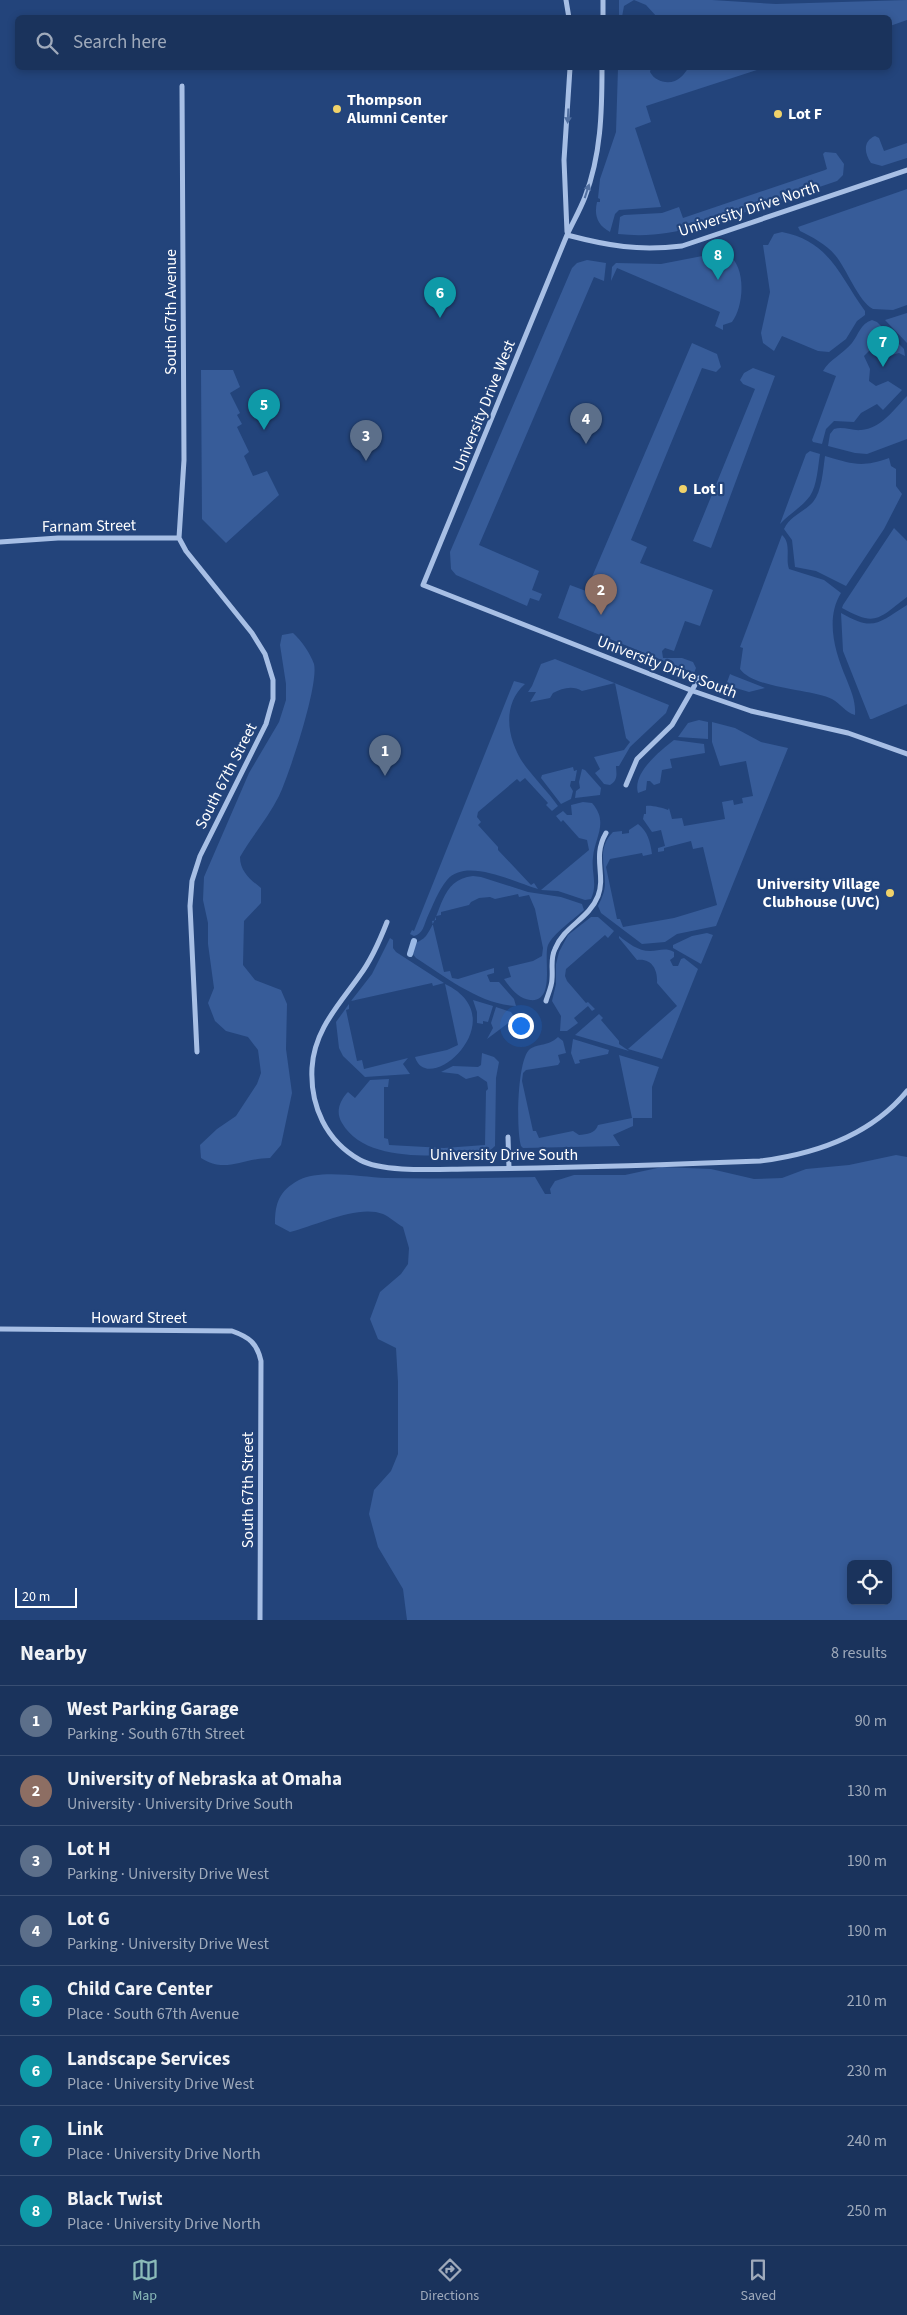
<!DOCTYPE html>
<meta charset="utf-8">
<style>
:root{--surface:#1a335c;--page:#273f65;--text:#f1f3f6;--muted:#9faabb;--line:#384e72;--accent:#8bbbb9}
body{margin:0;font-family:"Source Sans 3",sans-serif;background:var(--page);color:var(--text)}
.controls{position:absolute;right:15px;bottom:15px;display:grid;overflow:hidden;border-radius:8px;box-shadow:0 2px 8px #0003}
.controls button{width:45px;height:45px;display:grid;place-items:center;padding:0;border:0;border-bottom:1px solid var(--line);background:var(--surface);color:var(--text);font:25px sans-serif}
.scale{position:absolute;left:15px;bottom:12px;width:62px;box-sizing:border-box;padding-left:5px;border:2px solid #fff;border-top:0;font-size:14px;line-height:18px;white-space:nowrap;color:#fff;-webkit-text-stroke:4px #23447b;paint-order:stroke}
.you{position:absolute;left:520px;top:1025px;width:18px;height:18px;margin:-12px;border:4px solid #fff;border-radius:50%;background:#1a73e8;box-shadow:0 0 0 8px #1a73e833}
.badge{display:grid;place-items:center;width:32px;height:32px;border-radius:50%;background:var(--accent);color:#fff;font-size:16px;font-weight:700}
.pin{position:absolute;translate:-50% -41px;filter:drop-shadow(0 1px 2px #0008)}
.pin::after{content:'';position:absolute;top:26px;width:18px;height:15px;background:inherit;clip-path:polygon(0 0,100% 0,50% 100%)}
.list{margin:0;padding:0;list-style:none}
h2{display:flex;justify-content:space-between;align-items:center;height:65px;margin:0;padding:0 20px;font-size:21px}
h2 small{font-size:16px;font-weight:400;color:var(--muted)}
.list li{display:grid;grid-template-columns:32px 1fr auto;gap:15px;align-items:center;box-sizing:border-box;height:70px;padding:0 20px;border-top:1px solid var(--line)}
.list b{display:block;font-size:19px;white-space:nowrap}
.list p{margin:0;font-size:16px;white-space:nowrap;color:var(--muted)}
.list em{font-size:16px;font-style:normal;color:var(--muted)}
.icon{flex:none;width:28px;height:28px;fill:none;stroke:currentColor;stroke-width:2;stroke-linecap:round;stroke-linejoin:round}
.map{position:relative;flex:none;width:907px;height:1620px;overflow:hidden}
.search{position:absolute;background:var(--surface);box-shadow:0 2px 8px #0003;left:15px;right:15px;top:15px;height:55px;display:flex;align-items:center;gap:12px;box-sizing:border-box;padding:0 18px;border-radius:8px;color:var(--muted);font-size:19px}
.sheet{height:625px;background:var(--surface)}
nav{display:flex;justify-content:space-around;align-items:center;box-sizing:border-box;height:70px;border-top:1px solid var(--line);background:var(--surface);font-size:14px;color:var(--muted)}
nav a{display:grid;justify-items:center;gap:2px}
nav .on{color:var(--accent)}
.map>svg:first-child{display:block}
.green{fill:#375c99;fill-rule:evenodd}
.lines{fill:none;stroke-linecap:round;stroke-linejoin:round}
.stream{stroke:#9bb9e6;stroke-width:6}
.street{stroke:#a7bfe5;stroke-width:5}
.oneway{fill:#516fa0}
.poi-dot{fill:#f0d26a;stroke:#23447b;stroke-width:2}
.labels{text-anchor:middle;dominant-baseline:central;stroke-width:4.5;stroke-linejoin:round;paint-order:stroke}
.poi-label{font-size:16px;font-weight:bold;fill:#fff;stroke:#23447b;text-anchor:start}
.street-label{font-size:16px;fill:#fff;stroke:#23447b}
</style>
<div class="map">
<svg width="907" height="1620" viewBox="0 0 907 1620">
<rect width="100%" height="100%" fill="#23447b"/>
<path class="green" d="M619 0H712L776 4 907 0V20L890 26V18L657 17 646 5 634 0 624 6 622 17H619Z
M618 68H651L650 72C656 83 672 86 681 77 684 75 686 70 689 68H763L646 106 651 122 635 128 661 207 619 210 615 214 610 232C597 225 594 215 597 202H600V199L598 198 600 179 616 132Z
M875 136 879 138 884 151 907 143V158L882 166 871 163C864 153 863 141 875 136Z
M825 152 836 153 844 164 843 175 837 181 716 222 702 226 697 224V226C671 234 646 237 618 234L620 217 624 215 662 213 679 207 683 218 825 170 827 169 823 154Z
M907 189V305L893 310 873 309C858 301 847 269 835 255 826 244 812 237 800 231L798 227Z
M782 232C830 241 840 277 865 311V315L857 321 846 339 829 352 818 351 782 336 774 351 763 343 761 333 770 292 763 245H768L774 234Z
M723 252C747 260 745 305 732 322L723 325V330L715 326 720 312 617 268 611 281 612 267 616 263 661 264Z
M587 260 606 263 604 281 594 277 479 545 539 571 532 590 542 594 539 601 530 598 527 606 456 575 451 569 450 552 572 268 577 263Z
M907 313V343L885 320Z
M872 320 877 322 904 349 905 356 899 353 884 357 878 349 872 348 864 356 870 369 869 381 876 386 888 381 902 390 883 410 877 404 861 413 854 422 834 421 826 429 822 444 813 442 812 440 836 376 823 371C830 359 843 354 852 343 859 334 860 324 872 320Z
M692 343 717 354 721 367 716 372 702 368 631 540 647 547 640 563 713 590 700 626 685 621 674 651 665 648 662 651 663 658H682L693 662 696 668 694 673 558 618 570 585 586 591Z
M753 368 775 376 711 548 693 541 755 389 743 384 740 380 744 373Z
M201 370H233L240 387 230 393 240 413 237 415 242 424 237 427 249 452 244 456 253 476 267 471 279 495 226 543 202 519Z
M907 396V439L867 454 855 453 828 446 830 434 834 429C843 426 852 431 861 430 881 429 894 409 907 396Z
M810 451 820 454C818 466 817 486 810 496 802 507 789 514 780 524L806 454Z
M825 456C853 464 861 468 889 458L891 466 896 469V486L902 494 884 529 846 586 816 571 795 567 792 540 784 529C790 516 804 512 813 502 822 491 823 470 825 456Z
M894 528 907 541V597C878 619 876 627 842 608L843 605Z
M782 535C792 544 785 558 789 569L824 580 841 593C825 619 835 652 846 678 851 691 856 701 855 715 845 712 841 704 832 699 812 689 754 689 740 669L743 648 740 647Z
M907 605V704L872 719H870L843 651 841 613C874 632 878 623 907 605Z
M293 633C302 641 310 653 314 664 319 685 289 775 279 796 268 818 252 836 240 857 240 872 251 880 261 888V903L244 921 243 965 255 980 281 990 287 1004 286 1049 292 1093 281 1145 270 1158C243 1158 225 1174 201 1158L200 1145 217 1129 236 1116 257 1084 261 1073 258 1050 248 1037 226 1031 215 1021 208 1003 214 988 208 944V923L203 900 204 877 249 773 279 722 286 700V684L280 645 282 635Z
M555 659 669 705 666 713 630 747 619 766H616C616 772 619 780 610 785L604 784 595 773 600 769 594 757 624 750 630 742 626 738 615 683 582 691C573 685 562 688 553 693L550 698 530 702 536 692H528L532 686 541 664Z
M730 674 732 675 765 688 749 692 726 685Z
M514 681 525 684C500 706 508 743 526 767 536 780 548 792 558 806L552 811 546 805 548 803 525 778 520 782 517 779 478 812 477 817 481 822 478 825 498 847V850L531 885 534 883 538 889C514 882 466 857 447 880 438 891 433 905 427 918 424 925 423 934 414 936L410 934 412 930 414 931Z
M699 720 708 722V739L678 737 688 723Z
M712 722 735 728 761 742 788 748 716 926 677 934 665 942 642 944 601 913 598 906C602 898 605 891 605 883 605 865 597 848 613 832L622 831V834L629 833V830L638 824C648 832 650 841 652 854L643 856 642 853 610 859 606 867 617 919H620L623 927 674 918 717 905 703 847 693 849 691 841 664 848V851L658 852V848L665 846 661 830 652 832 643 819 644 814H646V806C651 805 663 808 668 810L669 808 672 819 682 818 684 826 725 819 722 802 733 800 734 805 743 803 742 798 753 796 746 761 720 766 712 742Z
M674 740 704 744 705 753 670 759 672 768 662 770 660 783 654 785 650 781H647L646 790 638 793C632 773 660 751 674 740Z
M573 767 574 771 577 770 575 781H571L570 786 573 791 571 799 561 804 541 778 542 775Z
M582 769 585 770 601 788 600 795 575 798 576 791 580 788 579 782Z
M583 802 592 803C609 822 595 837 593 857 591 873 598 884 591 899L585 900 558 891 541 890 589 850 587 840 579 838 563 820 561 822 556 816 563 811 567 815H572L571 805Z
M473 876 481 877 528 892 561 897 582 904 584 910C575 918 553 934 548 945 543 958 556 1003 530 1000 519 999 510 988 504 979L511 977 508 967 533 961 542 956 543 948 535 909 529 895 519 897 518 894 495 899 490 897 479 898 471 902 469 905 441 912V915L436 916V920L432 921 444 972 450 971 452 978 458 979 494 968V973L487 975 490 982H499L514 999 516 1006C481 1005 444 976 416 958L412 953C414 939 419 944 426 936 443 913 439 880 473 876Z
M591 917H598L614 931 608 938 605 935 566 969 565 976 567 981 586 1003 588 1002 595 1009 592 1011 588 1006 574 1018 578 1023 567 1031H560L561 1016 552 1001 556 984V964L559 952 568 935Z
M707 933 713 935 701 964 673 948V945L692 936Z
M619 936C628 943 638 951 650 951 659 951 665 947 674 952V957L670 960 673 966H678L681 959 684 958 698 969 662 1059 628 1049 677 1006 657 983C658 970 652 958 637 960L619 938Z
M390 938 393 940V948L396 952 444 983 433 986 432 983 351 1001 372 974Z
M445 984C517 1018 428 1099 415 1057L447 1050 458 1045Z
M473 1000 493 1006 488 1022 483 1021V1024L477 1023V1012Z
M349 1004V1009L346 1010 357 1061 362 1060 364 1069 408 1058 403 1064 410 1074 365 1077 343 1056 339 1048 336 1022Z
M496 1007 511 1012 515 1018 487 1039 493 1028 491 1023Z
M599 1014 603 1018 601 1020 619 1041V1044L629 1051 575 1035Z
M558 1037 563 1041 566 1053 558 1055 560 1062 558 1065 526 1070 523 1073 522 1081 533 1131H536L539 1138 573 1131 579 1135C587 1134 595 1134 598 1125L632 1118 619 1055 659 1067 652 1087V1118H633V1126L613 1135 620 1146 523 1148 521 1146C516 1130 517 1059 530 1049 539 1043 547 1047 558 1037Z
M573 1039 609 1050 608 1054 579 1060 580 1063 575 1064 571 1053Z
M482 1053 494 1057 499 1062 496 1078 495 1146 486 1154C443 1154 367 1166 342 1123 335 1112 340 1100 348 1092L355 1098 370 1080 389 1079 388 1087H384V1138L388 1139 389 1145 444 1148 485 1145 486 1091 488 1089 487 1082 478 1076 466 1079 458 1074 441 1072 453 1066 478 1067 481 1065Z
M896 1155 907 1157V1620H407L403 1589 378 1547 369 1514 374 1490 391 1471 398 1454V1382L396 1348 378 1339 370 1319 380 1292 401 1274 408 1264 409 1248 403 1227C396 1223 390 1217 383 1214 358 1204 315 1226 290 1232L275 1224C275 1203 279 1191 299 1180 320 1169 362 1177 386 1178 436 1179 486 1178 535 1177L545 1194H551L550 1189 555 1181 574 1175H625L662 1167 711 1169 754 1179 782 1178 806 1169 849 1165ZM851 1564H888V1601H851Z"/>
<g class="lines">
<path class="stream" d="M410 954 414 941"/>
<path class="street" d="M566 0 569 18
M603 18V0
M602 68C602 112 601 155 585 197 580 210 573 222 567 235L423 585 693 691 751 711 848 733 907 754
M567 232 564 160 570 68
M567 235C609 246 638 251 682 246L907 170
M179 538 186 551 252 633 265 654 273 680V699L266 724 200 856 192 881 190 906 197 1052
M179 538 184 460 182 86
M0 542 58 538H179
M626 785 637 759 672 725 699 678
M387 922C380 940 372 959 360 975 339 1005 314 1030 312 1068 310 1106 326 1141 360 1160 383 1173 441 1169 468 1169 566 1168 663 1165 760 1161 815 1154 871 1135 907 1091
M546 1001C548 994 552 986 552 979 553 968 550 959 555 949 564 926 589 919 598 896 606 875 592 857 606 833
M508 1137 509 1168
M0 1329 232 1331C249 1337 257 1343 261 1361L260 1620"/>
</g>
<defs><path id="oneway-solid" d="M-6-.8H1V-3.2L6.5 0L1 3.2V.8H-6Z" transform="scale(1.25)"/></defs>
<g class="oneway">
<use href="#oneway-solid" transform="translate(568 116) rotate(93)"/>
<use href="#oneway-solid" transform="translate(587 191) rotate(-72)"/>
</g>
<g class="poi-dot">
<circle cx="337" cy="109" r="5"/>
<circle cx="778" cy="114" r="5"/>
<circle cx="683" cy="489" r="5"/>
<circle cx="890" cy="893" r="5"/>
</g>
<g class="labels">
<g class="poi-label">
<text x="347" y="100">Thompson<tspan x="347" dy="18">Alumni Center</tspan></text>
<text x="788" y="114">Lot F</text>
<text x="693" y="489">Lot I</text>
<text x="880" y="884" text-anchor="end">University Village<tspan x="880" dy="18">Clubhouse (UVC)</tspan></text>
</g>
<g class="street-label">
<text transform="translate(749 209) rotate(-18)">University Drive North</text>
<text transform="translate(171 312) rotate(-90)">South 67th Avenue</text>
<text transform="translate(484 406) rotate(-68)">University Drive West</text>
<text transform="translate(89 526) rotate(-1)">Farnam Street</text>
<text transform="translate(667 667) rotate(21)">University Drive South</text>
<text transform="translate(226 776) rotate(-63)">South 67th Street</text>
<text x="504" y="1155">University Drive South</text>
<text x="139" y="1318">Howard Street</text>
<text transform="translate(248 1490) rotate(-90)">South 67th Street</text>
</g>
</g>
</svg>
<div class="controls">
<button><svg class="icon" aria-label="locate" viewBox="0 0 24 24"><circle cx="12" cy="12" r="6"/><path d="M12 2v4M12 18v4M2 12h4M18 12h4"/></svg></button>
</div>
<div class="scale">20 m</div>
<div class="you"></div>
<div class="pin badge" style="left:385px;top:776px;background:#5c6f8a">1</div>
<div class="pin badge" style="left:601px;top:615px;background:#8d6e63">2</div>
<div class="pin badge" style="left:366px;top:461px;background:#5c6f8a">3</div>
<div class="pin badge" style="left:586px;top:444px;background:#5c6f8a">4</div>
<div class="pin badge" style="left:264px;top:430px;background:#0f9aa8">5</div>
<div class="pin badge" style="left:440px;top:318px;background:#0f9aa8">6</div>
<div class="pin badge" style="left:883px;top:367px;background:#0f9aa8">7</div>
<div class="pin badge" style="left:718px;top:280px;background:#0f9aa8">8</div>
<div class="search"><svg class="icon" aria-label="search" viewBox="0 0 24 24"><circle cx="10" cy="10" r="6"/><path d="M15 15l6 6"/></svg>Search here</div>
</div>
<section class="sheet">
<h2>Nearby<small>8 results</small></h2>
<ul class="list">
<li><span class="badge" style="background:#5c6f8a">1</span><div><b>West Parking Garage</b><p>Parking · South 67th Street</p></div><em>90 m</em></li>
<li><span class="badge" style="background:#8d6e63">2</span><div><b>University of Nebraska at Omaha</b><p>University · University Drive South</p></div><em>130 m</em></li>
<li><span class="badge" style="background:#5c6f8a">3</span><div><b>Lot H</b><p>Parking · University Drive West</p></div><em>190 m</em></li>
<li><span class="badge" style="background:#5c6f8a">4</span><div><b>Lot G</b><p>Parking · University Drive West</p></div><em>190 m</em></li>
<li><span class="badge" style="background:#0f9aa8">5</span><div><b>Child Care Center</b><p>Place · South 67th Avenue</p></div><em>210 m</em></li>
<li><span class="badge" style="background:#0f9aa8">6</span><div><b>Landscape Services</b><p>Place · University Drive West</p></div><em>230 m</em></li>
<li><span class="badge" style="background:#0f9aa8">7</span><div><b>Link</b><p>Place · University Drive North</p></div><em>240 m</em></li>
<li><span class="badge" style="background:#0f9aa8">8</span><div><b>Black Twist</b><p>Place · University Drive North</p></div><em>250 m</em></li>
</ul>
</section>
<nav>
<a class="on"><svg class="icon" aria-label="map" viewBox="0 0 24 24"><path d="M3 6l6-2 6 2 6-2v14l-6 2-6-2-6 2zM9 4v14M15 6v14"/></svg>Map</a>
<a><svg class="icon" aria-label="directions" viewBox="0 0 24 24"><path d="M12 3l9 9-9 9-9-9zM9 14v-3h6M13 9l2 2-2 2"/></svg>Directions</a>
<a><svg class="icon" aria-label="saved" viewBox="0 0 24 24"><path d="M7 4h10v16l-5-4-5 4z"/></svg>Saved</a>
</nav>
